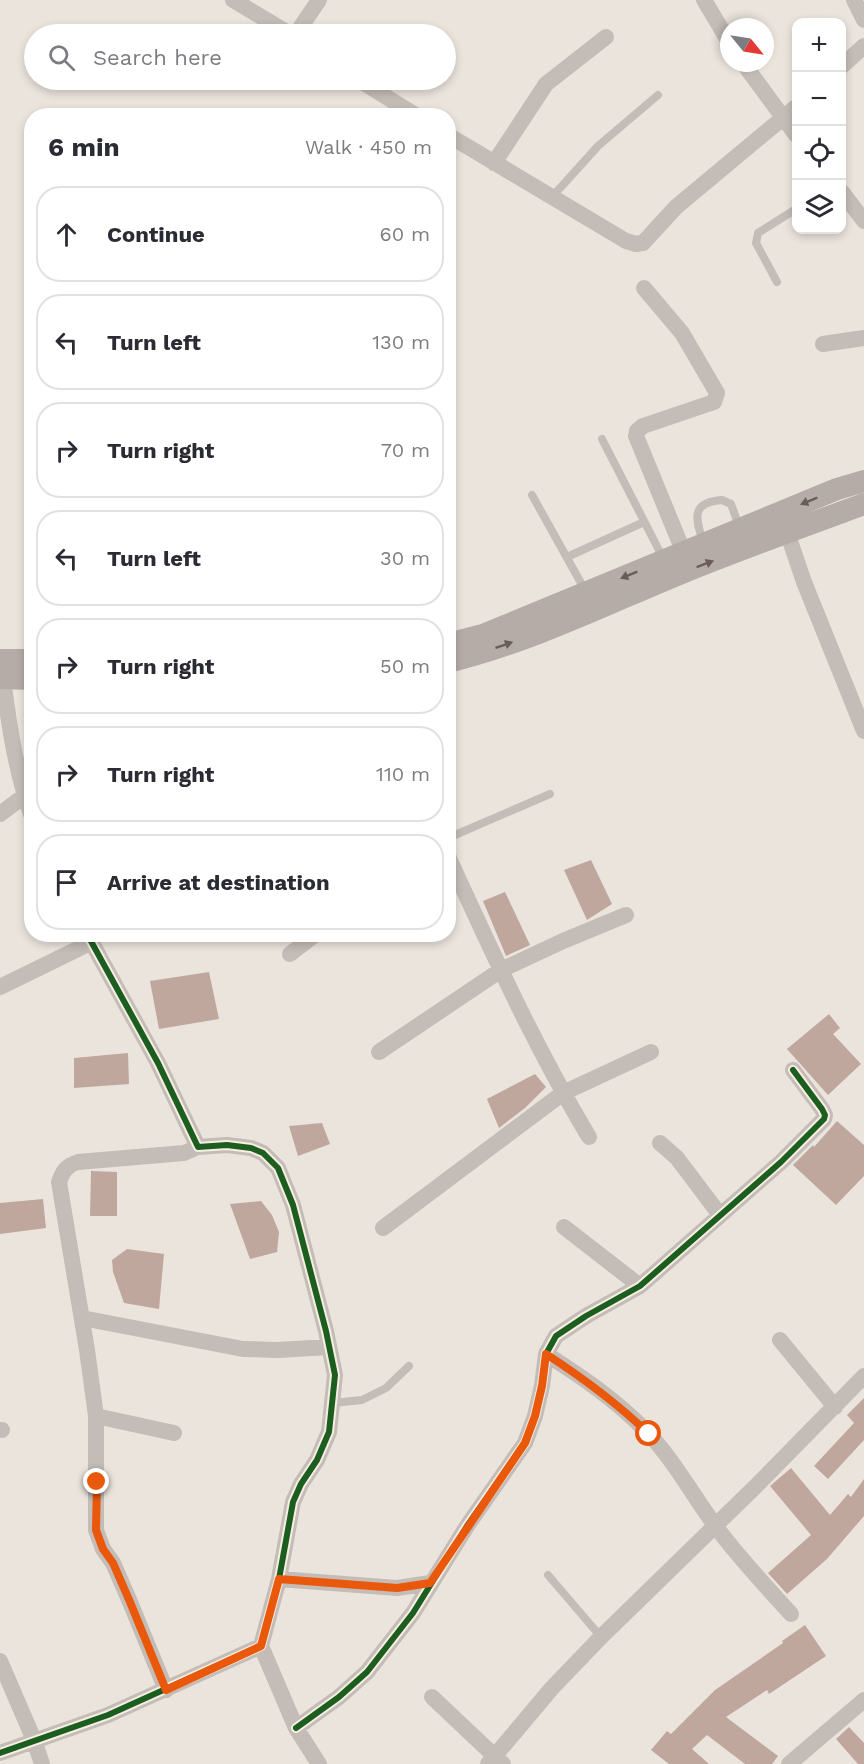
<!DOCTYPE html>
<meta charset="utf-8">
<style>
:root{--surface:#fff;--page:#f7f7f7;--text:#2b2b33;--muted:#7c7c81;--line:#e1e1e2}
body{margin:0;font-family:"Work Sans",sans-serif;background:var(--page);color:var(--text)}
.controls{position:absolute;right:18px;top:18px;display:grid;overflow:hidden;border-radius:12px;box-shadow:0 3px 9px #0003}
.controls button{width:54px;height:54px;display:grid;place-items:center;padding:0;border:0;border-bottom:2px solid var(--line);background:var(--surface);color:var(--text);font:30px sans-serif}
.compass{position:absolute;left:720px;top:18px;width:54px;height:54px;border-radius:50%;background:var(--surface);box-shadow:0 3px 9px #0003;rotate:120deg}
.stop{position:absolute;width:18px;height:18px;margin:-14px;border:4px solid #ea580c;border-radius:50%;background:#fff}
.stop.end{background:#ea580c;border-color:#fff;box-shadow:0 2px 6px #0008}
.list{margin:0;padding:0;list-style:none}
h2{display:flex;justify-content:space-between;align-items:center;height:78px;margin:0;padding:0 24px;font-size:26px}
h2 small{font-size:20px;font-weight:400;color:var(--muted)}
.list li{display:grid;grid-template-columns:39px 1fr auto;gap:18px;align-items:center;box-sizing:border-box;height:96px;margin:0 12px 12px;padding:0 12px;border:2px solid var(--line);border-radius:24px}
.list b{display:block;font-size:22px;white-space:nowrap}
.list em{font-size:20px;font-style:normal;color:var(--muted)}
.icon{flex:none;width:33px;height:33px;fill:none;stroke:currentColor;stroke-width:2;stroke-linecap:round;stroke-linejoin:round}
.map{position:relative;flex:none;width:864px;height:1764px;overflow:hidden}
.search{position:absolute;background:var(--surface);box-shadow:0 3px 9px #0003;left:24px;top:24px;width:432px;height:66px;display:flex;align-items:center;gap:15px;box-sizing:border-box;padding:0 21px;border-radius:33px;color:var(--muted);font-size:22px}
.panel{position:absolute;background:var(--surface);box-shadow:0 3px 9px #0003;left:24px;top:108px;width:432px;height:834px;border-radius:24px}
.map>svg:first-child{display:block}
.building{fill:#bfa79e}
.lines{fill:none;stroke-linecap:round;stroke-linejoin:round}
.service{stroke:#c4bcb6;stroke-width:8}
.minor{stroke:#c4bcb6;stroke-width:16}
.secondary{stroke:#b5aca7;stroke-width:22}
.cycleway-casing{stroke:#f9eee3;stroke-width:10}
.cycleway{stroke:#1b5e20;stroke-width:6}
.oneway{fill:#685d59}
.route{stroke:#ea580c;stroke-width:8}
</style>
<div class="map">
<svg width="864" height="1764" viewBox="0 0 864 1764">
<rect width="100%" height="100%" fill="#ebe4dd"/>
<path class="building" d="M591 860 612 904 587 920 564 870Z
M505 892 530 945 506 956 483 901Z
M209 972 219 1019 159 1029 150 981Z
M829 1014 840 1028 833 1034 861 1064 828 1095 787 1049Z
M128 1053 129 1084 74 1088V1058Z
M535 1074 546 1087 525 1108 499 1128 487 1099Z
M837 1121 864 1145V1176L836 1205 793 1165 813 1145 814 1147Z
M322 1123 330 1144 298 1156 289 1126Z
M91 1171 117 1172V1216H90Z
M43 1199 46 1228 0 1234V1203Z
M261 1201 272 1215 279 1232 277 1252 250 1259 230 1204Z
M127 1249 164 1254 159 1309 124 1303 113 1272 112 1260Z
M864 1398V1440L828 1479 814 1466 854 1423 847 1415Z
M791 1468 830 1515 848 1494 851 1497 864 1479V1516L827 1559 787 1594 768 1573 811 1535 770 1486Z
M805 1625 826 1656 769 1694 767 1690 726 1717 778 1756 772 1764H745L707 1735 692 1749 709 1764H669L651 1750 667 1731 671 1734 715 1690 783 1643 782 1641Z
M849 1727 864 1743V1764H858L836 1739Z"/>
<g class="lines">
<path class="service" d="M552 197 598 146 658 95
M777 282 756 243 758 233 796 209
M602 439 663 558
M532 495 586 592
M704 544C696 521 689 502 722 500L731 504 740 529
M567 557 644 522
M448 838 550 794
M333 1403 362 1400 386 1388 409 1366
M548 1575 601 1637"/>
<path class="minor" d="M233 0 290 34
M704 0 729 42
M854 0 864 20
M296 34 319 0
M743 63 796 135
M842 66 864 46
M359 80 417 116
M448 135 626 241 636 244 643 243 676 207 796 107
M494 163 546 84 606 37
M842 192 864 221
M644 288 682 333 717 393 714 402 643 426 637 431 636 436 684 553
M823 344 864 338
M787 532 804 582 864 731
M4 669 3 678C9 726 16 772 32 817
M0 814 24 796
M448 856C492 952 535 1047 589 1137
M290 954 316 934
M0 987 92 942
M379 1052 501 970 563 941 626 915
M660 1143 677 1158 720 1215
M564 1227 640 1286
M383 1228 563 1093 651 1052
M82 1318 243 1349 278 1350 329 1347
M780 1340 835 1407
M546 1354C582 1377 616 1400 647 1432 673 1459 692 1494 714 1524 737 1556 765 1585 791 1614
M96 1416 174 1433
M0 1430H2
M279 1579 397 1588 430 1583
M261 1646 296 1728 319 1764
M0 1661 34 1740 42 1764
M166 1690 130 1602 113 1563 103 1549 96 1530V1416L87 1350 59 1182C63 1171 66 1166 78 1162L184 1153 198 1147
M432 1697 503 1764
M296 1728 339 1697 367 1672 413 1613 467 1526 525 1443 535 1416 542 1386 546 1354 556 1336 586 1316 640 1286 781 1162 824 1119 825 1115 822 1109 793 1070
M0 1753 108 1715 261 1646 279 1579 293 1502 301 1484 317 1460 329 1432 335 1375 326 1331 293 1205 278 1168 263 1153 251 1148 227 1145 198 1147 158 1063 87 934
M488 1764 552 1688 601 1637 755 1487 864 1376
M789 1764 864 1700"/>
<path class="secondary" d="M448 644 483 635 837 489 864 481
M0 660H32
M448 662C530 642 606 604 684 572 743 548 804 526 864 504
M0 678 32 679"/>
<g class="cycleway-casing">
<path id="cycleway" d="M296 1728 339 1697 367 1672 413 1613 467 1526 525 1443 535 1416 542 1386 546 1354 556 1336 586 1316 640 1286 781 1162 824 1119 825 1115 822 1109 793 1070
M0 1753 108 1715 261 1646 279 1579 293 1502 301 1484 317 1460 329 1432 335 1375 326 1331 293 1205 278 1168 263 1153 251 1148 227 1145 198 1147 158 1063 87 934"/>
</g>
<use href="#cycleway" class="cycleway"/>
</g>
<defs><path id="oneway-solid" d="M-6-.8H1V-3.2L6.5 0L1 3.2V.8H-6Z" transform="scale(1.5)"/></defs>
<g class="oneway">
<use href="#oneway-solid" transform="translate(809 501) rotate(158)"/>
<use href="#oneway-solid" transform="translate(705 564) rotate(-21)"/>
<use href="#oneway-solid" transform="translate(629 575) rotate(158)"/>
<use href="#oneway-solid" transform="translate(504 645) rotate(-19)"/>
</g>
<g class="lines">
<path class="route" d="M97 1482 96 1530 103 1549 113 1563 130 1602 166 1690 261 1646 279 1579 397 1588 430 1583 525 1443 535 1416 542 1386 546 1354C583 1378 617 1403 649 1434"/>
</g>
</svg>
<div class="controls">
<button>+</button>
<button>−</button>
<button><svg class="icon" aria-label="locate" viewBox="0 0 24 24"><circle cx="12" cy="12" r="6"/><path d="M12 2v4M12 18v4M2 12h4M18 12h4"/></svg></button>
<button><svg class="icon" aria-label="layers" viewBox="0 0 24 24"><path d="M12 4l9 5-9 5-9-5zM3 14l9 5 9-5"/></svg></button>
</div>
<svg class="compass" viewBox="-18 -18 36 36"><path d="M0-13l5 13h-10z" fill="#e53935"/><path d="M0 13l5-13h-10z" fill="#7c7c81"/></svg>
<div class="stop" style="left:649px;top:1434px"></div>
<div class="stop end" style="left:97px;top:1482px"></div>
<div class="search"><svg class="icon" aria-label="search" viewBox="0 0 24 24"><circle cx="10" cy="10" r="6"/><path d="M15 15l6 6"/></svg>Search here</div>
<section class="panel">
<h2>6 min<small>Walk · 450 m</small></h2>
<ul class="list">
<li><svg class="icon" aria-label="ahead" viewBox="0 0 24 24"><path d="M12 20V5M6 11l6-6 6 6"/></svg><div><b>Continue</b></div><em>60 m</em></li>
<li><svg class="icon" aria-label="left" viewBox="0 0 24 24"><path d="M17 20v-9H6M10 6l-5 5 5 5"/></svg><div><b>Turn left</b></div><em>130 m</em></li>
<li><svg class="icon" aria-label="right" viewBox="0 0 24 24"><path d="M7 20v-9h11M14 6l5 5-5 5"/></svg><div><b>Turn right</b></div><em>70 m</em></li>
<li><svg class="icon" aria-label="left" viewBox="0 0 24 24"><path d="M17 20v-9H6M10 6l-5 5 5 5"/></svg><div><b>Turn left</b></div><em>30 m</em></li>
<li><svg class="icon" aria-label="right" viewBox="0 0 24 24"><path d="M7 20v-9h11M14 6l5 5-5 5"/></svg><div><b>Turn right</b></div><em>50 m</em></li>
<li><svg class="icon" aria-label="right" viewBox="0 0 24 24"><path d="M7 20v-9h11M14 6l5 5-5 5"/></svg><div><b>Turn right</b></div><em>110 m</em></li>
<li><svg class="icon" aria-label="arrive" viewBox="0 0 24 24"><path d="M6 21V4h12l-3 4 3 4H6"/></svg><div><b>Arrive at destination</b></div></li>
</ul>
</section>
</div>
